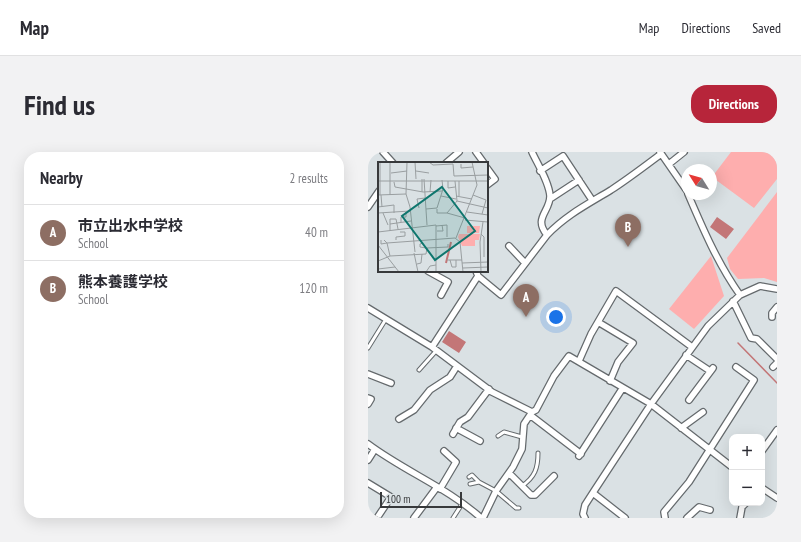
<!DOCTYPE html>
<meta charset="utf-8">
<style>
:root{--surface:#fff;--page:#f2f2f3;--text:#2b2b33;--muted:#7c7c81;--line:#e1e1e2;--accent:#b7253a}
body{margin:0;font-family:"PT Sans Narrow","Noto Sans JP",sans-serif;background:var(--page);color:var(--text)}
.controls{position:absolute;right:12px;bottom:12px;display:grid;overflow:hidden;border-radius:8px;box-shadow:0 4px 16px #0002}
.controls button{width:36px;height:36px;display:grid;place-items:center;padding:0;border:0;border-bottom:1px solid var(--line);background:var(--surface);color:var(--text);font:20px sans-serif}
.compass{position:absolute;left:313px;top:12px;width:36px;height:36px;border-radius:50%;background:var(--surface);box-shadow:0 4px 16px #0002;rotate:307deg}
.scale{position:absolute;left:12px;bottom:10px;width:82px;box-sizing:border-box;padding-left:4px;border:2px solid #37393b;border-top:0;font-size:11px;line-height:14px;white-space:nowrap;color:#37393b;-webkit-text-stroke:3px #dae1e4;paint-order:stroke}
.you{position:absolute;left:188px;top:165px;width:14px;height:14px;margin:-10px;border:3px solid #fff;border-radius:50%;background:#1a73e8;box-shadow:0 0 0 6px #1a73e833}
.badge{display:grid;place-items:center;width:26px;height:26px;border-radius:50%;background:var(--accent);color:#fff;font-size:13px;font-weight:700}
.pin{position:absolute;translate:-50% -33px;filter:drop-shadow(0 1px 2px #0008)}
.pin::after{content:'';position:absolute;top:21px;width:14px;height:12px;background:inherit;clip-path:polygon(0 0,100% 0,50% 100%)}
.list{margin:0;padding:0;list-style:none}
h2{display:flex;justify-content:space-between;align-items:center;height:52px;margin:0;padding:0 16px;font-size:17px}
h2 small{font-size:13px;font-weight:400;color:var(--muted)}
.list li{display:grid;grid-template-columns:26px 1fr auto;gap:12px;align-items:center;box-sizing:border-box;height:56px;padding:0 16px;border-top:1px solid var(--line)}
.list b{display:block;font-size:15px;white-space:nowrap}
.list p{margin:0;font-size:13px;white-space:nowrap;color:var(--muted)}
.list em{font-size:13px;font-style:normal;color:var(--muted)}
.map{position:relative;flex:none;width:409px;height:366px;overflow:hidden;border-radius:16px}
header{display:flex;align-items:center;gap:24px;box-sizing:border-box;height:56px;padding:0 20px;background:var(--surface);border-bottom:1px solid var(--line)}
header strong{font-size:19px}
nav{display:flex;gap:22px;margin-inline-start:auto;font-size:14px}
.intro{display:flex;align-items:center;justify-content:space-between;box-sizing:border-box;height:96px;padding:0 24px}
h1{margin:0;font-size:28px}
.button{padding:10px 18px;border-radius:16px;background:var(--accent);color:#fff;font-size:14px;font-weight:700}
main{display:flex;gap:24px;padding:0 24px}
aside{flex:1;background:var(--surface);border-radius:16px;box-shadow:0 4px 16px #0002}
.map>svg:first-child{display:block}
.green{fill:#feaeae}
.water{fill:#c37677}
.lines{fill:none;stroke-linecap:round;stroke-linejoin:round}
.stream{stroke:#c37677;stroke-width:1.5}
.lane-casing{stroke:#656a6d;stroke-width:5}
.street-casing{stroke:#656a6d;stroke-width:8}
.lane{stroke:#fff;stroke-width:3}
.street{stroke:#fff;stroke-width:5.5}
.inset-river{fill:none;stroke:#c37677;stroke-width:2}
.inset-road{fill:none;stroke:#999ea0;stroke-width:1}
.view{fill:#0f766e;fill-opacity:0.15;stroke:#0f766e;stroke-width:2}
.inset-edge{fill:none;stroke:#37393b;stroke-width:2}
</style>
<header>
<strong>Map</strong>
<nav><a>Map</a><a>Directions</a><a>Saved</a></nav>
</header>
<div class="intro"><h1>Find us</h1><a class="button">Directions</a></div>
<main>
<aside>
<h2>Nearby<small>2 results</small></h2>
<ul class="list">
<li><span class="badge" style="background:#8d6e63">A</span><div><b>市立出水中学校</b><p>School</p></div><em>40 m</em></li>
<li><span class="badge" style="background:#8d6e63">B</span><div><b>熊本養護学校</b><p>School</p></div><em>120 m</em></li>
</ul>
</aside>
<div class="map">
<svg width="409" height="366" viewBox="0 0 409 366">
<rect width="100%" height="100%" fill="#dae1e4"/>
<path class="green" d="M363 0H409V27L386 56 344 25Z
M409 40V130L396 126 370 127 362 117 359 106Z
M343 104 356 144 326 177 301 157Z"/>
<path class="water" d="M349 65 366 77 358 87 342 75Z
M81 179 98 190 91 201 74 190Z"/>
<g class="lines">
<path class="stream" d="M370 191 409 231"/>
<g class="lane-casing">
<path id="lane" d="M0 196 18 167
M51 218 68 199
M130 284 136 280 154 285
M101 325 104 323 111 330 128 339 148 356H151
M102 332 111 330
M154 334C167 325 170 316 170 301
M85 366 94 352"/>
</g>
<g class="street-casing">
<path id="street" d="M15 0 25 11
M108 0 116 11
M164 0C170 13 181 30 182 44 182 60 165 66 179 83 198 63 220 52 243 38 260 27 277 14 293 2
M292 0 319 39
M78 11 91 0
M301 12 316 0
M119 16 127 27 119 33
M172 19 195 4 224 48
M320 42C335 77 350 112 372 143
M182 47 211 28
M0 55 11 39
M141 94 157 111
M60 119 80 130 73 143
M110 124 133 143 179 83
M365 149 383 186 389 187 409 207
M0 156 64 195 124 240 164 260
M404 165V161L409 155
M230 170 265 191 250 210 242 229
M64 195 110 124 108 119
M318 203 342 219
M211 209 223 182 248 139 324 195
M405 215 409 211
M0 222 23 231
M0 246 3 247 0 252
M321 248 345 216
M162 263 213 302
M31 267 46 258 62 238 82 225 89 214
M88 276 112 289
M313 276 335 260
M85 282 92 270 100 265 121 237
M0 292C36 319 80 336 113 366
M394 299 409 278
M211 304 254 237
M0 308 7 297
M141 321 163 343H167L186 324
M0 331 23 345 9 366
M394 336 409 346
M72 337 88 310 76 299
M225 341 257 366
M46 366 69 335
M115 366 128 339 145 315 154 297 156 272 164 260 168 258 186 224 201 204 283 252 364 315
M217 366 215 362 217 353 226 339 283 252 340 174 372 143 392 134 409 137
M297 366 296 360 321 330 386 228 368 215
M319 366 331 355 342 358
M372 366 374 355 378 351"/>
</g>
<use href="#lane" class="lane"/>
<use href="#street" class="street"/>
</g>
<g transform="translate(10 10)">
<rect width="110" height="110" fill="#dae1e4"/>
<path d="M89 64H102L101 71H89ZM81 72H102L101 78H97V84H84L80 75Z" fill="#feaeae"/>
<path class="inset-river" d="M68 101 73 80"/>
<path class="inset-road" d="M2 0V33M29 0 28 32 32 45 37 90M37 0 38 17M51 0 55 3 75 2 76 14 110 13M83 2V6L95 5M38 9 51 11M13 11 29 9M46 17 49 63M0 19H110M70 19V26L77 25M77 19 79 39 69 51 87 56M81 19V34M16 20 17 25 45 30 64 29M44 30V17M52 30 53 18M0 33 28 32M3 33 4 45M12 33V0M95 33 108 38 104 52M63 34 78 37M78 34 94 37M79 39 110 46M0 45 16 43V51M41 46 39 37 47 36M48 47 59 46 65 27 64 18M59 47V51H69M89 50 110 53M0 51 32 49M5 51 10 63M87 58 110 60M23 60V55H28V50M12 62V57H18L20 67M58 64 69 63V75M12 69V62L33 59M59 69H65L64 63M0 70 58 63V110M103 72 106 75V95M78 76 99 23 94 0M3 78V82L9 81 6 78M18 78V75L27 74V70H22M45 81 42 82V85L48 86M0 83 21 110M36 91 40 110M12 94 9 81 77 76 82 80 85 110M69 98H84M72 98 74 105H78V98M0 99 12 94 48 92 49 86 70 85V82M84 101 110 100M39 102 43 101 44 92M85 106 110 105M0 107 17 105M48 110 52 104 58 103M103 110 102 80 105 60"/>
<path class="view" d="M64 25 97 69 57 98 24 54Z"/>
<rect width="110" height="110" class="inset-edge"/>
</g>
</svg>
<div class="controls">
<button>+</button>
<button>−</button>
</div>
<svg class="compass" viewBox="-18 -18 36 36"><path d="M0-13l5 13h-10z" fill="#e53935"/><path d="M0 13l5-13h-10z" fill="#7c7c81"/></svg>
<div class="scale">100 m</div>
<div class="you"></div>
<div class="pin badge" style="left:158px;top:165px;background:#8d6e63">A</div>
<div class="pin badge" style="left:260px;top:95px;background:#8d6e63">B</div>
</div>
</main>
